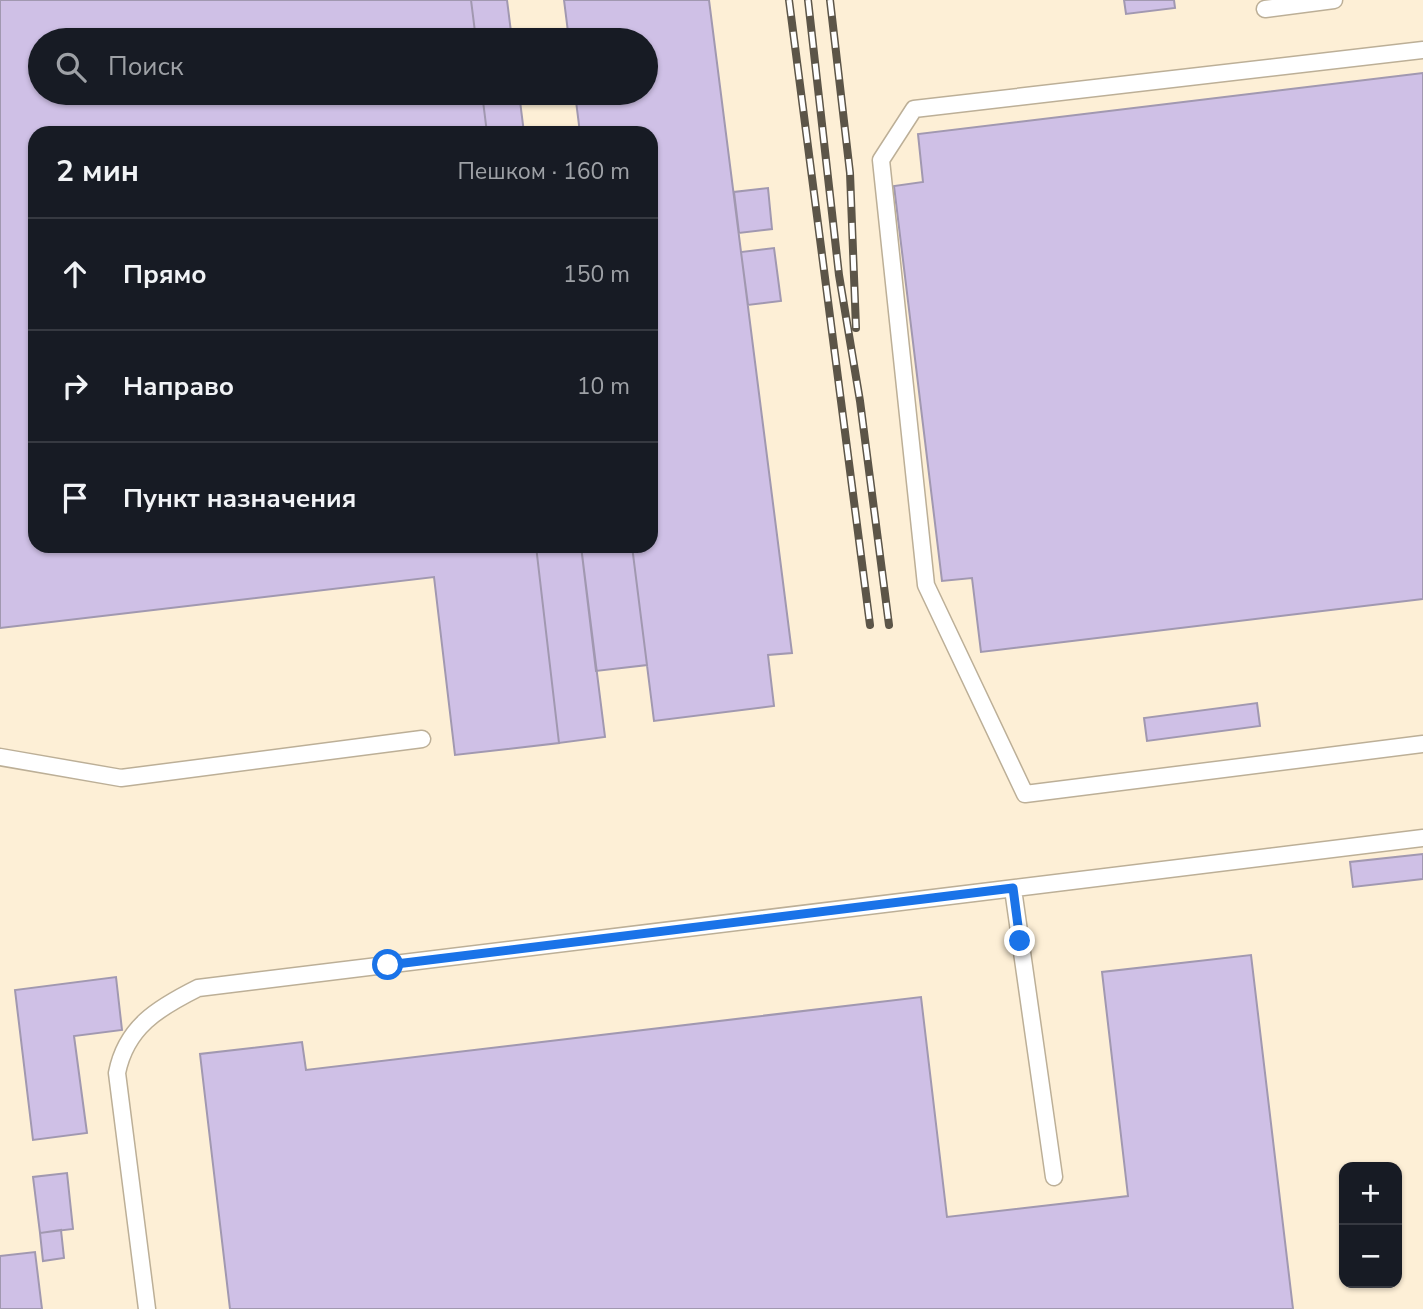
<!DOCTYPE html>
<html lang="ru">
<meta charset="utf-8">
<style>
:root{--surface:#171b24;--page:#242831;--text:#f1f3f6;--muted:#9ea1a6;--line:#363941}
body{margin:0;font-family:"Nunito Sans",sans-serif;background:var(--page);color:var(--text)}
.controls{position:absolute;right:21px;bottom:21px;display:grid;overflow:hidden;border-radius:14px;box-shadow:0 2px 5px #0004}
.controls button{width:63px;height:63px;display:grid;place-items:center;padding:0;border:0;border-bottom:2px solid var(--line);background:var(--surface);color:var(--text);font:35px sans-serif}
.stop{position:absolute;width:21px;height:21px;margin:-16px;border:5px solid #1a73e8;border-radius:50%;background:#fff}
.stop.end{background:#1a73e8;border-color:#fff;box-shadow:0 2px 7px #0008}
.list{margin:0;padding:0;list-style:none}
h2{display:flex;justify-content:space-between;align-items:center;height:91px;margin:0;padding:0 28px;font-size:30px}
h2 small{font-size:23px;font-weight:400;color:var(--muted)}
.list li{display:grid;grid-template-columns:46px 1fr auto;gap:21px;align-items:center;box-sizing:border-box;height:112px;padding:0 28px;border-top:2px solid var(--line)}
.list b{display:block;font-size:26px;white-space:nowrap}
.list em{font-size:23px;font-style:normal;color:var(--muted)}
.icon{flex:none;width:38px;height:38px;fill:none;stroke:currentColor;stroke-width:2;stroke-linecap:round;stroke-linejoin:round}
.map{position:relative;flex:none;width:1423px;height:1309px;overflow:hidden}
.search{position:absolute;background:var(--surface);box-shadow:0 2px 5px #0004;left:28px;top:28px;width:630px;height:77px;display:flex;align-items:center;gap:18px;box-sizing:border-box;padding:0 24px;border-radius:38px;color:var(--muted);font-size:26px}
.panel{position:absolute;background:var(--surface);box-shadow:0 2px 5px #0004;left:28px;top:126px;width:630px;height:427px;border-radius:21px}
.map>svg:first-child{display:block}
.building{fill:#cfc0e6;stroke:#a198b0;stroke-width:2}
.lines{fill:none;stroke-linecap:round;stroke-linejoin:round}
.lane-casing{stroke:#bcaf97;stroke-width:19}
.lane{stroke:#fff;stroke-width:16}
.rail-casing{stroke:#5c5548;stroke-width:8}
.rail{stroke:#fff;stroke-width:5;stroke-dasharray:16;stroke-linecap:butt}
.route{stroke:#1a73e8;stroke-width:9}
</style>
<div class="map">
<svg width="1423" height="1309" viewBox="0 0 1423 1309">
<rect width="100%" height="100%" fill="#fdefd6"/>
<path class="building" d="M0 0H471L476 40H40V93H482L487 133H35V546H536L559 743 455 755 434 577 0 628Z
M471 0H507L512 40H476Z
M564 0H709L792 653 768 655 774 706 654 721 632 546H651V133H580L575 93H646V40H569Z
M1124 0H1174L1175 8 1126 14Z
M1423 73V599L981 652 972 578 942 581 894 186 923 182 918 134Z
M482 93H519L524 133H487Z
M768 188 772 229 739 233 734 192Z
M774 248 781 301 748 305 741 252Z
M536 546H581L605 737 559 743Z
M581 546H632L647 665 596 671Z
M1257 703 1260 726 1147 741 1144 718Z
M1423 854V879L1353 887 1350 862Z
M1251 955 1293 1309H230L200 1054 302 1042 306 1070 921 997 947 1217 1128 1196 1102 972Z
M116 977 122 1030 74 1036 87 1133 33 1140 15 990Z
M67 1173 73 1229 40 1233 33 1177Z
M61 1230 64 1258 43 1261 40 1233Z
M35 1252 42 1309H0V1256Z"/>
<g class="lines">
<g class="lane-casing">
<path id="lane" d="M1265 9 1334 0
M1423 50 914 109 881 160 926 585 1025 794 1423 744
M0 757 121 778 422 739
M1013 889 1054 1177
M147 1309 117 1073C126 1027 158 1008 198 988L1423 838"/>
</g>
<use href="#lane" class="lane"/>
<g class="rail-casing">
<path id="rail" d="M789 0 870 625
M808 0 839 275 860 401 889 625
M830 0 850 173 856 328"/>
</g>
<use href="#rail" class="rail"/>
</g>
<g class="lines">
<path class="route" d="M388 965 1013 888 1020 941"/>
</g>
</svg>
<div class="controls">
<button>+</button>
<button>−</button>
</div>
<div class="stop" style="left:388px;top:965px"></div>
<div class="stop end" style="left:1020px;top:941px"></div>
<div class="search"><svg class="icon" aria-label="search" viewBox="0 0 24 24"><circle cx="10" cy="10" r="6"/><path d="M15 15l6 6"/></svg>Поиск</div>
<section class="panel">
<h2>2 мин<small>Пешком · 160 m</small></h2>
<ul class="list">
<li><svg class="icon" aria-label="ahead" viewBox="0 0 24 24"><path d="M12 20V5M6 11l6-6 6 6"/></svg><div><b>Прямо</b></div><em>150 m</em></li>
<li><svg class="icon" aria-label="right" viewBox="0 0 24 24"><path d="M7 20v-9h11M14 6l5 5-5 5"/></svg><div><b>Направо</b></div><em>10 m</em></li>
<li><svg class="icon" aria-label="arrive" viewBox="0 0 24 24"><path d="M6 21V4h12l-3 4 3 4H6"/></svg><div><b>Пункт назначения</b></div></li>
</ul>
</section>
</div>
